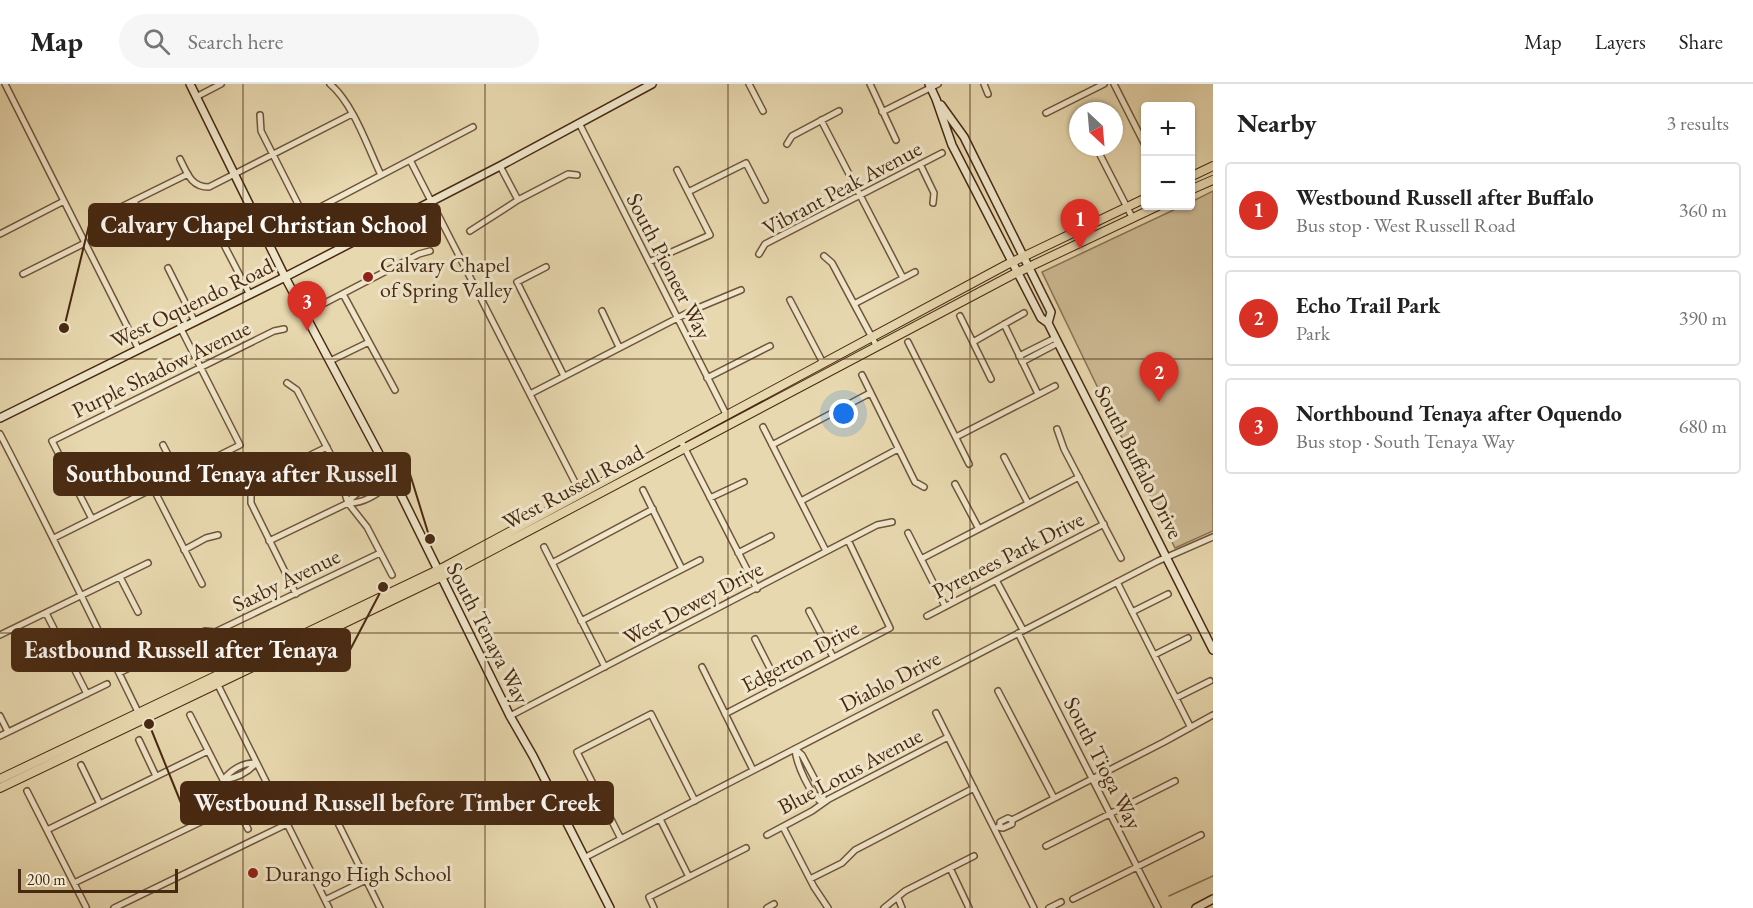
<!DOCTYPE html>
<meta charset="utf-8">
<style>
:root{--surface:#fff;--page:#f6f6f6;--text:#222;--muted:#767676;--line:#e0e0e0;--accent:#d93025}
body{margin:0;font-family:"EB Garamond",serif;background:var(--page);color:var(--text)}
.controls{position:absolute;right:18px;top:18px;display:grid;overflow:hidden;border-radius:6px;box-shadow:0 2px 4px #0004}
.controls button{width:54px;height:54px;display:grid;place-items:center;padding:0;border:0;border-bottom:2px solid var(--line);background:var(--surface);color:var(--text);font:30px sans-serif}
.compass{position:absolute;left:1069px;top:18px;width:54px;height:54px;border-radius:50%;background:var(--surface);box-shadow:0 2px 4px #0004;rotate:154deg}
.scale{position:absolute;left:18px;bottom:15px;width:160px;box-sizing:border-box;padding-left:6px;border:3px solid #472912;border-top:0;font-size:16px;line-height:21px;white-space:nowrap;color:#472912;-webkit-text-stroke:4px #f0e6cb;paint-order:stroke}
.you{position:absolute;left:844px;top:330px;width:21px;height:21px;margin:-15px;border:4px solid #fff;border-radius:50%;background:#1a73e8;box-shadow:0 0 0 9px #1a73e833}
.badge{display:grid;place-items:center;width:39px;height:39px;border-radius:50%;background:var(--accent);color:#fff;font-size:20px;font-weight:700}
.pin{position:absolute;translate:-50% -50px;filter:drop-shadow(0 2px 3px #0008)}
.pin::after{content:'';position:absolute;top:32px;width:21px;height:18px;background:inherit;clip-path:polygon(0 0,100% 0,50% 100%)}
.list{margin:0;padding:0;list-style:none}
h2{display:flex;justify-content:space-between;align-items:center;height:78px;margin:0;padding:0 24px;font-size:26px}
h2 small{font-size:20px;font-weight:400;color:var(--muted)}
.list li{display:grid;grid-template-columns:39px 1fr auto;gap:18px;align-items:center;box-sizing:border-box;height:96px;margin:0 12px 12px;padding:0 12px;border:2px solid var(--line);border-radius:6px}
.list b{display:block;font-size:22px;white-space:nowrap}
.list p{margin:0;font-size:20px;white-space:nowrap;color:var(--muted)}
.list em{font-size:20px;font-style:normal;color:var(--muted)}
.icon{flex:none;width:33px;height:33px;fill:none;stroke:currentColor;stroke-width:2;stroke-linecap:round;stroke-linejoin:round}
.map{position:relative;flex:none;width:1213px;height:824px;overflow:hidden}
header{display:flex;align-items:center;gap:36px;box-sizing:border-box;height:84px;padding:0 30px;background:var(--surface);border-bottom:2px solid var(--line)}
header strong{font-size:28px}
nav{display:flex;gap:33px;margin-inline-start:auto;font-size:21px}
.search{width:420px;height:54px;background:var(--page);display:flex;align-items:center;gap:15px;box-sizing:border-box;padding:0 21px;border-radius:33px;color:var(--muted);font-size:22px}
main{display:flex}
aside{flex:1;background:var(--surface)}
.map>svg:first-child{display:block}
.green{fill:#cdba94;stroke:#8a7253;stroke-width:1.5}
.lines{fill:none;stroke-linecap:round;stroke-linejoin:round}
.stream{stroke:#876e50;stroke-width:1.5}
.street-casing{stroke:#6f5539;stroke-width:8}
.secondary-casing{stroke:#472912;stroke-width:10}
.primary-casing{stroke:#472912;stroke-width:10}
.street{stroke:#f0e6cb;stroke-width:5}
.secondary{stroke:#f0e6cb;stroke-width:7}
.primary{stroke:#e8d8af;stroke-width:8}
.grid{fill:none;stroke:#472912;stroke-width:1.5;stroke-opacity:0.55}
.poi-dot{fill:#8f2418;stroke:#f0e6cb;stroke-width:2}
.labels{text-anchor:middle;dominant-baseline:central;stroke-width:6;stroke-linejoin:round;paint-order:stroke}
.street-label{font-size:22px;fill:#472912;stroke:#f0e6cb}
.poi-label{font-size:22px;fill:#472912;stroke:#f0e6cb;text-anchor:start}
.leader{fill:none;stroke:#472912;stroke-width:2}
.callout-dot{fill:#472912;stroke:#f0e6cb;stroke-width:2}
.callout{fill:#472912;stroke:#472912;stroke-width:2}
.callout-label{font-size:24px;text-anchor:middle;font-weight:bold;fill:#fff}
</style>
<header>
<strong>Map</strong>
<div class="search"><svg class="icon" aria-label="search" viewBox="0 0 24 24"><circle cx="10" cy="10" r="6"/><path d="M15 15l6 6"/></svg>Search here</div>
<nav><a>Map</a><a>Layers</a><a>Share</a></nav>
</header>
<main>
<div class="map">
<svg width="1213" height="824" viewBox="0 0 1213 824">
<rect width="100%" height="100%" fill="#e8d8af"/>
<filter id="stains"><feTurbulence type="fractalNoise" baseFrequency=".00333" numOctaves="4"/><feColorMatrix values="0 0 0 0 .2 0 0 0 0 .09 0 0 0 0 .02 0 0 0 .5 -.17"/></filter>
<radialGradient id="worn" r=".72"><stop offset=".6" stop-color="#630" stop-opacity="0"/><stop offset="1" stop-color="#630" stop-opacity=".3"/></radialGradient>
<path class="green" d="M1213 107V447L1175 464 1042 188 1182 122H1190L1191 118Z"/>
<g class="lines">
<path class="stream" d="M1169 812 1213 792"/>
<g class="street-casing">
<path id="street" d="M5 0 139 266
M330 0C353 19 368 64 381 91
M749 0 763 27
M870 0 896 56
M984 0 988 10
M1114 0 1146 63
M196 13 221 0
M882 28 938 0
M1046 29 1104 0
M260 31 261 47 300 124 309 129 473 43
M821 36 903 194
M579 39 727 332
M787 60 792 52 839 27
M1096 63 1132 133
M180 75C187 89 191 103 209 103L352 30
M410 76 581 410
M920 80 934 109 933 119
M500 82 518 116
M688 108 746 79 765 116
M134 117 151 150
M119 124 188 90
M470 147 518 116 568 90 577 91
M0 150 64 117
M222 157 250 211
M759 170 765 160 942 69
M824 172 832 179 876 261
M649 178 710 151 677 86
M546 183 517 198 564 292
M168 184 195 238
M23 190 85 159
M343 210 395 306
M790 216 823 279
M854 220 915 188
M321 221 419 170 430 167
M602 227 619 263
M960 232 991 295
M1004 240 1038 310
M908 258 969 380
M973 258 1024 229
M1019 272 1055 254
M330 277 369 258
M1022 278 1058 259
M862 291 915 398 924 403
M707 294 770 262
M287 299 297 306 335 379 348 419 367 443 392 491
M530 310 693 226 741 206
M763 343 826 467
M1057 345 1064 365 1121 474
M0 350C48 442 93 536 139 630
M956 353 1055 302
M680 355 757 505
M163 361 179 392
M772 361 870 309
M1004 373 1028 419
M292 380 327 363
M955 400 979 445
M153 404 202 500
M643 406 682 485
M251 409V419L296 510
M710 414 744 398
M801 417 898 365
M348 419C356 405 378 399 393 397
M92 435 52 357 274 247 284 245
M908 449 945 522
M54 454 240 361 181 245
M269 457 348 419C364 420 382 407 393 397
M544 463 605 583
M184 466 206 454 218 451
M738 469 771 452
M921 475 1079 393
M552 479 653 425
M120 493 138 528
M996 496 1023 546
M1117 498 1190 642
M809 527 833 573
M1132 528 1168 510
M46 529 87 610
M927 532 1104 440
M581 537 700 476
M205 547 215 548 380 469
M1018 549 1158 824
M0 551 148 479
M755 555 779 602
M1154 571 1188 554
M702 583 753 686
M119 589 185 557
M216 597 329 824
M998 607 1054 714
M1176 614 1210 597
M936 629 1034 824
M725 630 890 544 848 456
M190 631 248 745
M0 632 8 648
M510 632 877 441 892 438
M0 652 107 600
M139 656 156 692
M795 665C796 679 810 712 823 719
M795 665 802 671 823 711V719
M81 681 100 720
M223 696C231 686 243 678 256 679
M224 696C236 694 248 689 256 679
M27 707 86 823
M660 735 689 793
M338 739 380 824
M1000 742V738L1008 734 1012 736 1164 658 1213 631
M783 743 814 803 828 824
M998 743 1003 744 1012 740V736
M47 746 208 667
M767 751 812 727 829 715 948 653
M621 755 577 668 651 630 695 717
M1046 762 1175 697
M584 774 1158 477 1213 453
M950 784 969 824
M810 795 842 779 855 766 974 704
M74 799 236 721
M898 814 902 824
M1073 815 1201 751
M325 816 366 796
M114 824 287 740
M654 824 649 813 746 764
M767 824 774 820
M884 824 905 807 974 772
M1049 824 1061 818"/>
</g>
<g class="secondary-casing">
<path id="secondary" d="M190 0 285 193 402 413 510 632 533 672 610 824
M929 0 936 15 952 61 1041 234 1048 239 1213 566
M941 21 964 53 1051 228 1048 239
M0 334 285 193 500 82 652 0
M1196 824 1213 815"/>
</g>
<g class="primary-casing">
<path id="primary" d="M1190 93 1213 82
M1190 106 1213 96
M0 695 446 482 1006 181 1146 114
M0 704 449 489 1012 191 1158 122"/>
</g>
<use href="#street" class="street"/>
<use href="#secondary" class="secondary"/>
<use href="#primary" class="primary"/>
</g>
<path class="grid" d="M243 0V824M485 0V824M728 0V824M970 0V824M0 275H1213M0 549H1213"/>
<g class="poi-dot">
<circle cx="368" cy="193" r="6"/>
<circle cx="253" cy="789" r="6"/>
</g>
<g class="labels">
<g class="street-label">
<text transform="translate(842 104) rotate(-28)">Vibrant Peak Avenue</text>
<text transform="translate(669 182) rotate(63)">South Pioneer Way</text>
<text transform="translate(192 219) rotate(-26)">West Oquendo Road</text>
<text transform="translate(161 285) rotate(-26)">Purple Shadow Avenue</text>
<text transform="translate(1139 378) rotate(63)">South Buffalo Drive</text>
<text transform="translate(573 403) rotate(-28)">West Russell Road</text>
<text transform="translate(1008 471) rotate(-27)">Pyrenees Park Drive</text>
<text transform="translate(286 496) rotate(-26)">Saxby Avenue</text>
<text transform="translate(693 519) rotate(-28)">West Dewey Drive</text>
<text transform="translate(488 549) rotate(63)">South Tenaya Way</text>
<text transform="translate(800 572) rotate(-28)">Edgerton Drive</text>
<text transform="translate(890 597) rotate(-27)">Diablo Drive</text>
<text transform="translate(1103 679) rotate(63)">South Tioga Way</text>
<text transform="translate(850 687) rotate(-28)">Blue Lotus Avenue</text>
</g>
<g class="poi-label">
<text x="380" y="180">Calvary Chapel<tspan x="380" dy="25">of Spring Valley</tspan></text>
<text x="265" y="789">Durango High School</text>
</g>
</g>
<path class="leader" d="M64 244L89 141M430 455L410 390M383 503L350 566M149 640L181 719"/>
<g class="callout-dot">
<circle cx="64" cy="244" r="6"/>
<circle cx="430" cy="455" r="6"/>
<circle cx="383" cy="503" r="6"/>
<circle cx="149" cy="640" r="6"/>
</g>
<g class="callout">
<rect x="89" y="120" width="351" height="42" rx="6"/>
<rect x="54" y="369" width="356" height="42" rx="6"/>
<rect x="12" y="545" width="338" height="42" rx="6"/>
<rect x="181" y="698" width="432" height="42" rx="6"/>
</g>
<g class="callout-label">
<text x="264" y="149">Calvary Chapel Christian School</text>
<text x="232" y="398">Southbound Tenaya after Russell</text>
<text x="181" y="574">Eastbound Russell after Tenaya</text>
<text x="397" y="727">Westbound Russell before Timber Creek</text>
</g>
<rect width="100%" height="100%" filter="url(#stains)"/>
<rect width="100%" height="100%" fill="url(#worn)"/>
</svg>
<div class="controls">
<button>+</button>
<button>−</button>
</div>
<svg class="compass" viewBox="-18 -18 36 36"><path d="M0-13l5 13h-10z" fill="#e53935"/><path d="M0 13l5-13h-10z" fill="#767676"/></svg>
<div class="scale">200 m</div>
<div class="you"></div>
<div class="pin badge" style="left:1080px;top:165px">1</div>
<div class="pin badge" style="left:1159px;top:318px">2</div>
<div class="pin badge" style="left:307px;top:247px">3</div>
</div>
<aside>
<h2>Nearby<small>3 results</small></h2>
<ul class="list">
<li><span class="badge">1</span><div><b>Westbound Russell after Buffalo</b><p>Bus stop · West Russell Road</p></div><em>360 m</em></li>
<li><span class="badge">2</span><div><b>Echo Trail Park</b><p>Park</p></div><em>390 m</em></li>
<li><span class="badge">3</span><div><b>Northbound Tenaya after Oquendo</b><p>Bus stop · South Tenaya Way</p></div><em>680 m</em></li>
</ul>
</aside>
</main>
